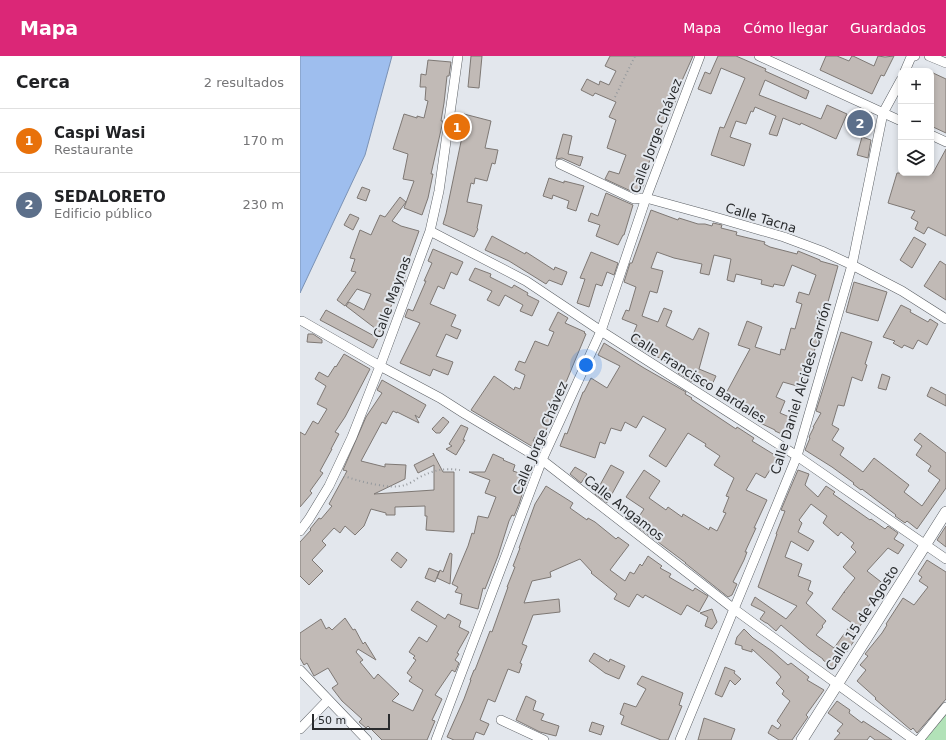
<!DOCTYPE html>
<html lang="es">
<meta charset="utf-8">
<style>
:root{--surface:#fff;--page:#f2f2f2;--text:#202124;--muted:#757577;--line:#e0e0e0;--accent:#db2777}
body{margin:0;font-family:"DejaVu Sans",sans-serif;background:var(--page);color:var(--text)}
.controls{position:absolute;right:12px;top:12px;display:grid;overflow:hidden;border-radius:8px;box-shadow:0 2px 6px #0003}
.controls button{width:36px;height:36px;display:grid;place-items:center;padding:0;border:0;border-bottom:1px solid var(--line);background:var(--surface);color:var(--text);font:20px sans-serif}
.scale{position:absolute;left:12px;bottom:10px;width:78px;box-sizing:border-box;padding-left:4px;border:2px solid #292b2d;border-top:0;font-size:11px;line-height:14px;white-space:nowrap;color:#292b2d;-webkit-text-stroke:3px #e3e7ed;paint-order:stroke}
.you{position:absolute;left:286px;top:309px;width:14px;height:14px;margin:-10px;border:3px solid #fff;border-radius:50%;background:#1a73e8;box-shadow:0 0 0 6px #1a73e833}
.badge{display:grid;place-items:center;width:26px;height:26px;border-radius:50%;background:var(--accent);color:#fff;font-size:13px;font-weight:700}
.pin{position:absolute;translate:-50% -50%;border:2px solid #fff;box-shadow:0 1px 4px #0006}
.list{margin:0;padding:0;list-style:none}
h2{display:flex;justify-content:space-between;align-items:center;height:52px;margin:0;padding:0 16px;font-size:17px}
h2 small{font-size:13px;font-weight:400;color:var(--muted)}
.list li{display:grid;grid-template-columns:26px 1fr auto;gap:12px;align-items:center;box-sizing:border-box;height:64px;padding:0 16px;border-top:1px solid var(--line)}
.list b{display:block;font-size:15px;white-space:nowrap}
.list p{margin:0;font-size:13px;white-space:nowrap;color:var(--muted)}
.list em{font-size:13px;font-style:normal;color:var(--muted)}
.icon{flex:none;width:22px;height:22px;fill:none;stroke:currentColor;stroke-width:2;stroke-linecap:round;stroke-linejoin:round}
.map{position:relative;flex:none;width:646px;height:684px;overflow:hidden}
header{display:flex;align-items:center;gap:24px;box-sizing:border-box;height:56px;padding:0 20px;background:var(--accent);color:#fff}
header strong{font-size:19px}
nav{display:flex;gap:22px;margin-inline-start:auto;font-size:14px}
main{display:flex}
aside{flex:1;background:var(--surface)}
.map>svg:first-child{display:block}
.green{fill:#b2e2b8}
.water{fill:#9ebeee;stroke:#7b92b4}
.building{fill:#c1bab6;stroke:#7e7874;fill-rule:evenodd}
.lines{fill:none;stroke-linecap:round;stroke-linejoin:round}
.minor-casing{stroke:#5c6065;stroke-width:10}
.tertiary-casing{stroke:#5c6065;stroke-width:12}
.path{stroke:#95999d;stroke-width:2;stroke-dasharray:1 3;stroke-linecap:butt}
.minor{stroke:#fff;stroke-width:9}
.tertiary{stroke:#fff;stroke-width:11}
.labels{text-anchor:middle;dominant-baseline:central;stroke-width:4;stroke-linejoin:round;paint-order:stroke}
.street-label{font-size:13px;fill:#292b2d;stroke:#e3e7ed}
</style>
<header>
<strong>Mapa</strong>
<nav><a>Mapa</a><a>Cómo llegar</a><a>Guardados</a></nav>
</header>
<main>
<aside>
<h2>Cerca<small>2 resultados</small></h2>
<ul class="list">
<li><span class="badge" style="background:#e8710a">1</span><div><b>Caspi Wasi</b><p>Restaurante</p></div><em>170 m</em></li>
<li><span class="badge" style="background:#5c6f8a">2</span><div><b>SEDALORETO</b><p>Edificio público</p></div><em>230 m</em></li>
</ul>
</aside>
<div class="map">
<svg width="646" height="684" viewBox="0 0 646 684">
<rect width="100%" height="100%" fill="#e3e7ed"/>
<path class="green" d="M646 651V684H619Z"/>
<path class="water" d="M0 0H92L65 99 0 237Z"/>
<path class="building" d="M171 0H182L179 32 168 31Z
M310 0H393L375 40 377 41 371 56 368 64 365 63 355 86 356 87 347 112 345 111 339 126 344 128 340 136 335 137 305 123 309 115 319 118 326 99 307 92 316 64 309 61 316 46 295 37 293 40 281 34 287 23 299 29 300 25 309 29 316 15 305 10Z
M418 0H436L466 13 465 15 509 35 506 43 465 24 459 39 521 63 527 49 547 58 536 83 501 67 500 69 483 62 477 80 469 78 476 60 455 51 453 56 451 55 446 68 436 65 430 81 451 88 444 110 411 99 420 71 424 72 445 22 421 12 411 38 398 33 405 16 410 18Z
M526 0H537L549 5 552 0H553L574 10 578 0 585 1 594 0 584 20 581 19 572 38 520 14Z
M128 4 151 6 149 20H147L144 47 141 65H143L131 118H133L128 142 122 159 104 152 114 125 103 123 108 98 93 93 104 58 117 62V60L124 62 128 45 125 44 126 31H120L121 18 126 19Z
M631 16 646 23V77L631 70Z
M164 58 191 65 185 92 198 94 195 108 192 107 187 125 175 122 174 128 171 127 167 146 182 149 177 172 178 173 174 181 143 168 146 158 163 76 160 75Z
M263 78 272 80 268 98 283 101 280 110 262 102 256 103Z
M562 81 571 84 568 102 557 99Z
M646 93V180L628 171 624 178 615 173 618 166 611 162 615 155 588 147 597 117H633Z
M249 122 264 127V125L284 130 276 155 267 152 269 145 253 139 252 143 243 140Z
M62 131 70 134 66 145 57 142Z
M306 137 333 149 324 179H323L318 189 296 180 300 169 288 165 291 157 298 160Z
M100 141 106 146 92 165 101 170 119 175 107 208H109L104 224H105L102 233 100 232 93 249 92 248 80 276 46 250 49 246 64 254 71 238 57 233 45 250 37 244 56 216 51 215 55 203 50 202 60 174 71 179 80 159 85 161Z
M351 154 378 164 379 162 398 168H405L412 170 413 167 422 169 421 172 437 176 436 179 465 186 464 188 470 191 497 198 498 195 520 204V205L538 210 504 332 483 326 476 341 485 345 480 357 494 363 486 380 475 375V374L458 366 459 364 451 360 452 359 423 343 450 293 438 289 447 265 462 271 455 291 480 299 481 293 485 294 491 272 495 273 502 248 496 246 499 236 509 239 516 219 492 209 484 230 474 228 473 231 461 228 462 224 436 218 434 226 427 224 431 203 414 199 409 219 400 217 402 208 374 202 357 196 351 212 363 215 357 237 350 235 342 260 358 266 364 252 372 255 366 270 393 284 399 272 409 277 399 313 416 320 411 331 393 323 392 326 378 317 380 313 362 303 344 295 330 286 337 269 322 263 326 254 329 255 336 231 324 226 330 207H332Z
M50 158 59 162 53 174 44 169Z
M192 180 225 198 226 196 254 214 255 211 267 216 262 229 249 224 246 228 209 205 185 194Z
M614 181 626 188 612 212 600 204Z
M133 193 163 206 157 219 151 216 144 233 138 230 130 248 156 259 151 270 161 274 157 283 146 278 136 300 153 306 148 319 133 313 130 320 100 307 120 267 105 261 108 253 113 255 126 225H124L132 207 128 205Z
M291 196 318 207 314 219 307 216 302 230 296 228 289 251 277 247 285 223 280 222Z
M640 205 646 209V244L624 230Z
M175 212 191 218 190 221 212 232 214 229 228 237 227 239 239 245 232 260 220 255 223 249 205 239 199 250 187 244 192 235 169 224Z
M554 226 587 236 578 265 546 256Z
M601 249 611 254 610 256 628 266 630 263 638 268 627 289 618 284 613 293 604 289 602 292 593 287 595 285 583 281Z
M26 254 78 282 73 292 20 264Z
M258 256 268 262 265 267 285 276 284 277 286 278 242 384 235 381 233 385 240 389 238 394 171 354 194 320 214 334 215 331 220 333 225 319 215 314 219 305 225 307 235 285 248 290 254 276 249 274Z
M541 276 572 286 565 308 567 309 562 325 552 321 544 350 538 349 532 369 539 373 532 384 544 392 540 399 563 416 574 402 609 429 604 436 622 450 640 424 628 415 631 410 616 399 622 390 614 384 620 377 646 397V432L617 473 607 465 605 467 595 460 596 459 562 433 561 434 553 428 554 427 532 411 505 394 510 382 509 381 514 371H513L521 357 516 355Z
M8 278H13L22 284V287L7 286Z
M304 287 344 312 386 336 385 338 392 342 391 343 436 373 437 371 454 382 452 385 478 401 465 422 456 417 446 434 467 444 454 472H456L445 496H447L444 504 433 526 437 528 432 539 428 541 385 507H386L334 468 344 453 326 441 344 414 360 425 349 442 366 454 368 451 382 461 383 458 409 474 410 471 417 475 426 457 423 456 429 441 426 440 434 422 414 409 420 400 405 390 406 388 388 377 366 411 349 400 366 373 343 360 336 372 325 366 321 375 311 372 305 388 300 386 295 402 260 390 265 377 267 378 283 336H284L291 322 307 332 320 310 298 299Z
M44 298 70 313 45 361 35 376 39 378 31 393H32L20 415 23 417 10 435 12 437 0 451V376L5 379 13 365 18 368 27 353 17 348 26 330 15 323 19 316 28 321 35 310 36 311Z
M582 318 590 321 586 334 578 332Z
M82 324 126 349 119 362 115 359 119 367 97 356V357L93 355 86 368 82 366 61 405 85 411V408L106 409 105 423 74 438 134 434V409L118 417 114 409 134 399 133 397 143 416H154V476L126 474 127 460H125V450L95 451V459H86V457L71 453 64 470 55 479 45 470 40 477 34 472 22 485 26 489 12 504 23 515 9 529 0 520V486L11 474 10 473 19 462 21 463 32 450 29 448 47 415 43 414 66 361 82 337 77 334Z
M631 331 646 339V350L627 340Z
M143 361 149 366 140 377H136L132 373Z
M161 369 168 372 163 384H165L156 399 146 393 152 390 149 388Z
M193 398 204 403 203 404 215 409 213 415 228 420 219 448 214 460 212 459 209 465 198 500 185 533 183 532 178 553 160 548 162 538 155 536 158 531 152 528 168 490 172 477 174 478 178 460 188 462 196 441 185 437 190 424 169 416H185Z
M311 409 324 416 307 447 295 438Z
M275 411 287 418 281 427 270 418Z
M498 414 509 418 505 429 518 441 526 430 535 436 533 438 570 464 571 463 585 473 588 470 598 477 594 483 604 489 598 498 588 492 567 515 585 529 564 556 568 558 558 573 560 574 553 584 554 585 535 613 523 604V603L509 593 481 569 476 575 467 567H466L460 563 465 556 451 549 455 541 486 563 497 550 458 531 477 478H476L485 455 481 454ZM511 448 527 460 523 467 538 480 541 476 554 487 551 491 556 496 543 511 555 522 544 536 545 537 544 536 542 539 532 553 552 567 534 592 516 579 523 571 522 570 526 565 506 547 513 537 508 534 511 525 498 520 502 508 485 501 491 485 508 495 514 485 498 476 502 467 499 464Z
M246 430 273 447 270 452 287 464 288 462 295 466 316 483 318 481 329 489 310 514 325 525 330 516 334 518 340 508 342 510 348 500 362 510 360 512 371 518 369 521 393 535 395 532 408 540 399 556 387 549 381 559 345 539 343 542 337 538 329 551 314 543 317 538 291 517 292 516 280 503 250 516 251 521 232 525 224 547 259 543 260 556 233 559 222 588 227 590 220 607 222 608 219 617 208 613 195 646 188 643 180 664 189 668 184 679 176 676 173 684H154L147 681 164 643 171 624H170L174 614H175L190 575 192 576 208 531H207L215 511 213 510 220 492H219L235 448Z
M646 470V491L637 484Z
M97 496 107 504 101 512 91 504Z
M150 497 152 498 150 528 137 522 140 514 143 516Z
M627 504 646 516V643L617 677 613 672 611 674 575 643 576 642 557 625 566 614 560 609 568 600 565 598 582 577 587 569 586 568 603 542 614 549 628 531 619 525 622 521 618 518Z
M129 512 139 516 135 526 125 522Z
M117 545 145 563 148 558 161 565 159 571 169 576 157 597 159 598 155 604 159 607 156 614 155 616 152 614 135 639 142 643 132 664 135 665 127 684H82L68 670 66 672 59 666 62 663 42 645 32 632 38 628 28 612 14 620 7 607 4 609 0 602V577L21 563 26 573 29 571 32 574 45 562 53 574 55 573 63 588 65 586 76 604 58 593 56 596 63 604 60 606 74 623 78 618 99 638 92 645 113 655 123 634 109 625 112 621 107 617 116 604 113 602 115 600 109 596 119 581 127 586 137 570 111 554Z
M412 553 417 566 412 573 405 570 408 561 400 557Z
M444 573 453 582 472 595 488 609 491 607 509 621 507 624 524 634 506 659 508 661 492 684H479L468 677 472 669 478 673 481 669 477 665 490 645 482 638 484 635 476 627 481 621 478 617 452 593V596L442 593V590L435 588 437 581Z
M294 597 309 606 310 603 325 610 319 623 305 617 289 605Z
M425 611 435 615 434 617 441 623 435 629 430 624 422 641 415 638Z
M342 620 383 637 379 649 382 650 368 684H361L321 668 324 660 320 658 324 647 336 651 346 633 337 628Z
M226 640 236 645 233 654 244 658 241 664 259 670 256 680 240 676 216 664Z
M537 645 550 654 549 657 562 667 563 665 592 684H575L570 680 567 684H534L540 677 537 675 543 668 528 657Z
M404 662 435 673 431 684H398Z
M292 666 304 670 301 679 289 675Z"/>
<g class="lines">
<g class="minor-casing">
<path id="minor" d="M459 0 601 65
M629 0 646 7
M605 15 611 1 615 0
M631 79 646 86
M260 108 334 143 346 142 408 159 484 181 524 196 552 209 602 235 646 263
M130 175 226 225 301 275 497 400 646 503
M2 265 80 310 140 342 165 358 242 404 434 553 614 684
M0 475 9 463 29 430 52 381 80 310 130 175 139 135 158 0
M0 614 67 684
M201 664 244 684
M0 673 28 644
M136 684 242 404 301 275 346 142 400 0
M380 684 497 400 552 209 583 57 601 24
M619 684 646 651"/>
</g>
<g class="tertiary-casing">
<path id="tertiary" d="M502 684 646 456"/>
</g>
<path class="path" d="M315 41 335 0
M44 420C58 425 90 434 105 429 109 428 114 425 118 422 134 414 142 412 160 414"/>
<use href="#minor" class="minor"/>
<use href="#tertiary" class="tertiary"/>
</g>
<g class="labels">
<g class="street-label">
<text transform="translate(356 80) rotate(-69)">Calle Jorge Chávez</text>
<text transform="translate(461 162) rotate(17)">Calle Tacna</text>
<text transform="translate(92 241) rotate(-70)">Calle Maynas</text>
<text transform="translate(398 322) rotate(32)">Calle Francisco Bardales</text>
<text transform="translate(501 332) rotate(-73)">Calle Daniel Alcides Carrión</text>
<text transform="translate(240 382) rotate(-67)">Calle Jorge Chávez</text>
<text transform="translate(324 452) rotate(38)">Calle Angamos</text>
<text transform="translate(562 562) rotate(-57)">Calle 15 de Agosto</text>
</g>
</g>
</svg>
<div class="controls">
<button>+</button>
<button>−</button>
<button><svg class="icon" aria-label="layers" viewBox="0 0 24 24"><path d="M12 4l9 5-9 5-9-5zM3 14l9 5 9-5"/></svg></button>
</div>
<div class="scale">50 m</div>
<div class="you"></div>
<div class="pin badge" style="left:157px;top:71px;background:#e8710a">1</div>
<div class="pin badge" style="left:560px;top:67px;background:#5c6f8a">2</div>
</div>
</main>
